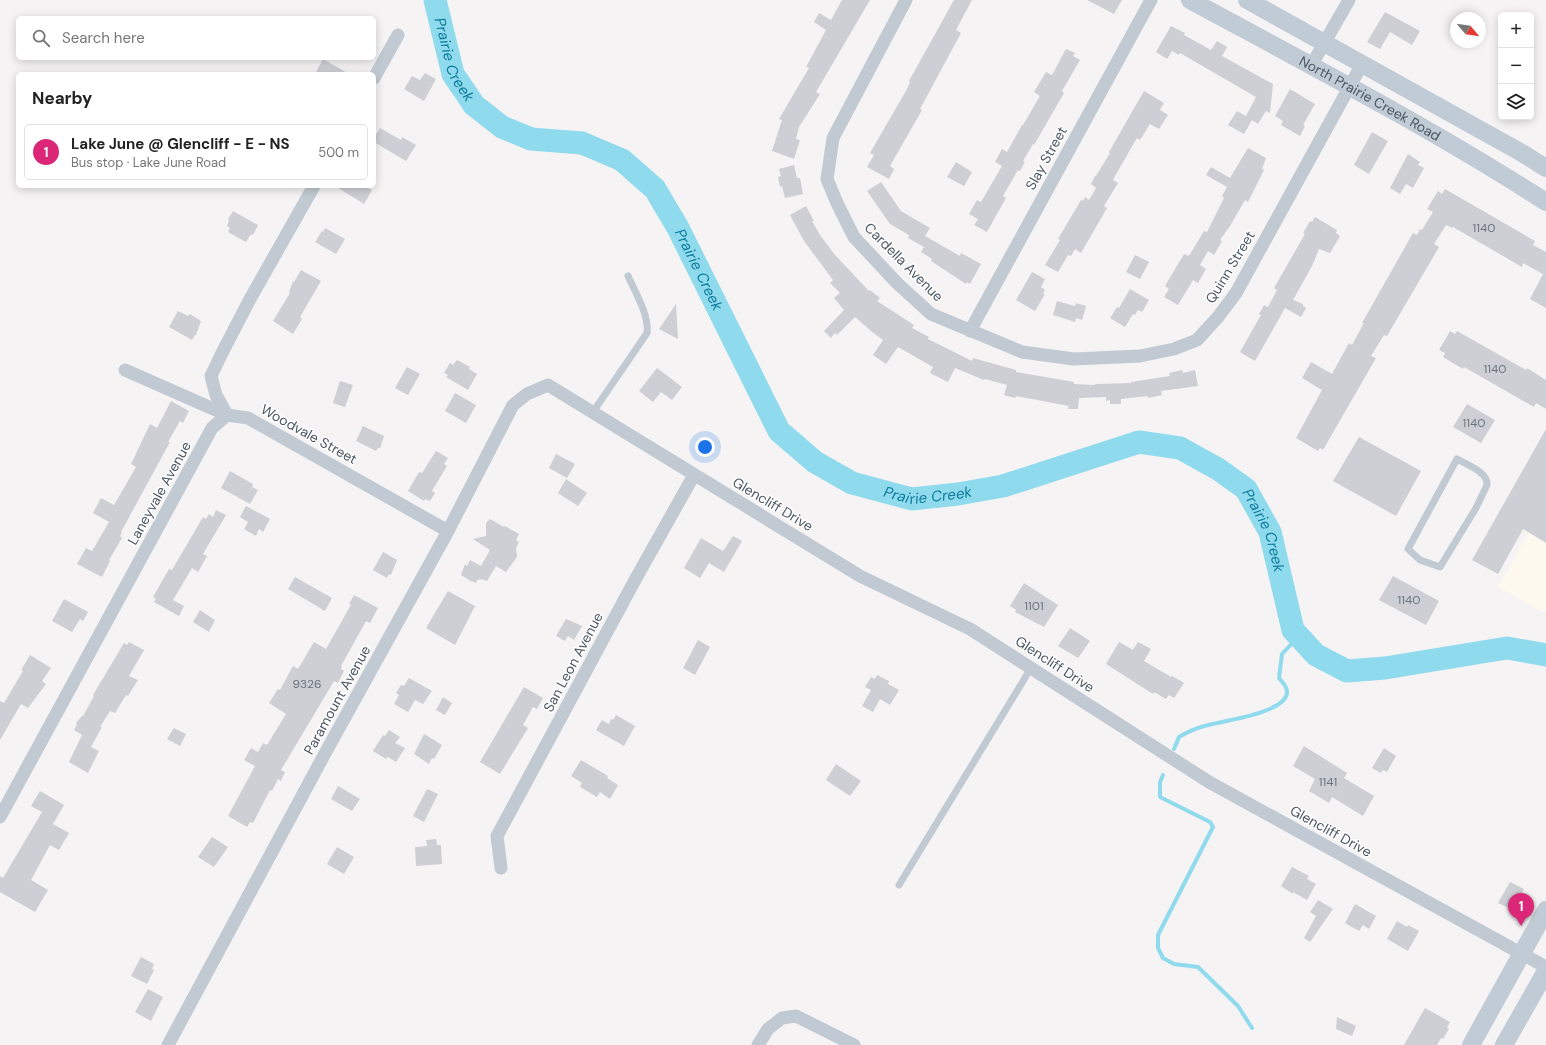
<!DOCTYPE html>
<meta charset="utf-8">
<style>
:root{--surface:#fff;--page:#f2f2f2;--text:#222;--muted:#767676;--line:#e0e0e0;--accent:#db2777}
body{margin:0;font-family:"DM Sans",sans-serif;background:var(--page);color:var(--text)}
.controls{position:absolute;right:12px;top:12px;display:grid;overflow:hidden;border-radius:6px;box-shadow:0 2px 10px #0003}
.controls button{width:36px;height:36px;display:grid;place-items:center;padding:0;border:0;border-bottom:1px solid var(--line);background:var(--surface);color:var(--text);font:20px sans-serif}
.compass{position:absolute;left:1450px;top:12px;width:36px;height:36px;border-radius:50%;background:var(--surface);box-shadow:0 2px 10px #0003;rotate:119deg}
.you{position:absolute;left:705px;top:447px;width:14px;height:14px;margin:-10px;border:3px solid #fff;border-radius:50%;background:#1a73e8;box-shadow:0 0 0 6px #1a73e833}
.badge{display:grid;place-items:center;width:26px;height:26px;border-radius:50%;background:var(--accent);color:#fff;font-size:13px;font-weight:700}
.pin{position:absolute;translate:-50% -33px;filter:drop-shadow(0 1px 2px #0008)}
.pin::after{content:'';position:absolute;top:21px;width:14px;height:12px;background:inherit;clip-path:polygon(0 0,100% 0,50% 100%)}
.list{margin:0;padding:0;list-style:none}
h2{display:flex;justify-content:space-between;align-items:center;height:52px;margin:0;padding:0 16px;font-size:17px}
h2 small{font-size:13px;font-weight:400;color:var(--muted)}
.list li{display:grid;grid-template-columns:26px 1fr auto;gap:12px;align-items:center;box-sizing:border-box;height:56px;margin:0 8px 8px;padding:0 8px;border:1px solid var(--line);border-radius:6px}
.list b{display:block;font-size:15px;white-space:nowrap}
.list p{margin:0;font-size:13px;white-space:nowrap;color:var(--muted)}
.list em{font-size:13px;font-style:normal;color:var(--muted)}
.icon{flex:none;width:22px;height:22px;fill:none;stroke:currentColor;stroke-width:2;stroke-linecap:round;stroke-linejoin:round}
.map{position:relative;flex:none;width:1546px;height:1045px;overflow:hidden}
.search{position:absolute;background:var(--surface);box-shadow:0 2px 10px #0003;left:16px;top:16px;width:360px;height:44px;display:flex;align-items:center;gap:10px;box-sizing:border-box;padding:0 14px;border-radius:6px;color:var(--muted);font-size:15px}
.panel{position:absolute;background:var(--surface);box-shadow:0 2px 10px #0003;left:16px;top:72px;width:360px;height:116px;border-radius:6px}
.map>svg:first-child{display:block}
.commercial{fill:#fdf9ef}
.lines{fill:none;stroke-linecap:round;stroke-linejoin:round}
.stream{stroke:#90daee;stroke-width:4}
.river{stroke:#90daee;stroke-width:23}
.building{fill:#cdcfd5}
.service{stroke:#c1cad2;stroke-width:7}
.minor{stroke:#c1cad2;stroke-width:13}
.secondary{stroke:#c1cbd6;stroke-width:18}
.labels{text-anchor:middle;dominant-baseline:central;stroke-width:3;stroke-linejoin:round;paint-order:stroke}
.number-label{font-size:12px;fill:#6b747e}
.street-label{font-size:14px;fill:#4a5661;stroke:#fff}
.water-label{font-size:15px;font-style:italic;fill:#0c7c9b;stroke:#fff}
</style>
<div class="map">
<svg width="1546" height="1045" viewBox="0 0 1546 1045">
<rect width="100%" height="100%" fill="#f5f3f3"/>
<path class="commercial" d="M1546 502V614L1498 587Z"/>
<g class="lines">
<path class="stream" d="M1174 749 1179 737C1186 733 1194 729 1201 727 1218 721 1285 714 1287 693 1288 687 1282 682 1279 678L1282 654 1299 636
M1163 775 1160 782V797L1210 822 1213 827 1158 935V948L1163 958 1174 964 1198 967 1238 1006 1252 1028"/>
<path class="river" id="s1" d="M435 0 453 74 474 105 502 127 531 139 582 143 622 160 655 189 678 228 779 431 815 462 852 483 912 499 958 494 1003 486 1139 442 1180 448 1218 469 1246 489 1270 532 1293 630 1316 655 1347 671 1385 668 1507 648 1546 655"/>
</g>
<path class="building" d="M842 0H870L816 92 820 94 799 127 796 139 800 140 794 159 772 151 782 120 779 119 809 68 806 67 826 30 814 22 819 13 831 20Z
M954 0H972L956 30 961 33 920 109 922 110 890 166 894 169 889 179 867 167 874 155 870 153 907 89 910 82 909 81Z
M1087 0H1122L1114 14Z
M1385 12 1420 31 1412 45 1390 32 1380 49 1367 42Z
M1171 26 1185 33 1184 35 1211 50 1217 41 1227 47 1222 56 1273 84 1270 113 1266 111 1258 124 1252 120 1244 134 1228 125 1237 111 1246 116 1256 97 1180 53 1179 55 1172 51 1167 59 1156 52Z
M1066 49 1075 53 1073 56 1080 60 1062 91 1064 93 1034 145 1033 144 1023 161 1025 162 1020 171 1018 170 1003 196 1006 198 987 232 974 225 978 219 969 214 977 200 981 202 1002 166 995 162 1002 149 1007 152 1022 125H1023L1040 96 1034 92 1046 72 1052 75Z
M323 59 349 74H315Z
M425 73 436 79 424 101 404 89 412 76 420 80Z
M1290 89 1315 104 1303 125 1305 126 1300 136 1281 125 1283 121 1275 116Z
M1144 91 1164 103 1160 110 1168 115 1159 129 1150 124 1140 140 1137 138 1115 176 1113 180 1118 183 1104 206 1107 208 1081 253 1075 249 1071 256 1068 255 1058 272 1045 265 1060 240 1058 239 1081 200 1083 201 1085 197 1089 200 1096 188 1091 184 1095 176H1096L1110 153 1109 152Z
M380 128 401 140 402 137 416 145 406 161 374 142V138Z
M1372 132 1388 141 1369 174 1354 165Z
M1248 148 1266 158 1262 169 1264 170 1248 202 1245 200 1230 226 1220 240 1222 241 1214 255 1208 251 1200 265 1206 269 1198 283 1193 280 1178 305 1164 297 1169 289 1165 286 1184 254 1189 256 1204 231 1207 232 1224 198 1222 196 1227 187 1206 175 1211 167 1230 178Z
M1408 154 1420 162 1418 165 1424 168 1413 188 1406 184 1400 194 1390 188Z
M956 162 972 172 964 186 947 177Z
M794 165 797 178H800L803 194 785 198 782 186 780 187 778 177 781 176 779 169Z
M881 182 901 211 930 228 925 236 960 256 961 253 981 264 970 284 967 282 966 284 931 261 932 259 921 252 924 247 908 238 909 235 890 224 867 191Z
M335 186H365L372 190 364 204Z
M1445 189 1535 241 1533 245 1546 252V308L1530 299 1543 274 1523 263 1522 267 1453 227 1452 228 1446 225 1434 244 1439 247 1387 336 1384 335 1371 356 1376 358 1323 450 1320 448 1318 451 1296 438 1322 390 1302 378 1311 362 1332 374 1349 343 1352 345 1364 323H1362L1413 233 1417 235 1420 229 1422 230 1433 212 1427 209 1438 191 1442 194Z
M806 206 814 221H812L820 235 835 255 869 291 870 290 880 298 877 301 914 325 912 328 929 337 928 339 972 361 973 358 1016 370V372L1074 382V384L1095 385V384L1131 383V382L1170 376 1169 373 1182 370 1183 373 1195 370 1198 386 1161 391 1162 395 1148 398 1147 396 1121 399V404H1110V400L1106 401V397L1079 398 1078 409H1068L1069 406 1016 396 1015 398 1004 395 1007 385 985 379 984 380 955 368 948 382 930 373 933 367 898 347 886 364 873 355 883 340 871 331 855 317 837 335 835 333 831 338 824 331 844 310 834 298 840 293 830 283 833 280 804 241 790 215Z
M233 211 258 225 253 235 251 234 246 242 228 232 230 228 227 226 229 220 228 219Z
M1315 217 1337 230 1336 233 1340 236 1330 253 1319 249 1312 266 1293 300 1303 304V306L1306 308 1301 317 1285 308 1255 361 1240 352 1261 315 1259 314 1264 305 1268 307 1277 290 1274 288 1305 234 1303 233 1310 221 1312 222Z
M325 228 345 239 336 254 315 242 322 231 323 232Z
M1135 255 1149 262 1140 279 1126 272Z
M301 270 321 281 300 317 302 319 293 334 273 321 290 293 289 292 293 281 294 282Z
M1032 272 1045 279 1041 287 1045 290 1043 294H1045L1035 311 1016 300Z
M1130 289 1149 300 1142 312 1138 310 1135 315 1133 314 1125 327 1110 318 1117 307 1119 308Z
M1057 301 1075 306 1076 303 1086 306 1082 320 1076 318 1075 322 1053 315Z
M676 304 678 339 659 329Z
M178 311 188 316 190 314 201 321 196 335H195L192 340 169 327Z
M1450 331 1455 334 1457 331 1526 370 1527 368 1546 380V409L1536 403 1534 407 1464 367 1463 369 1443 357 1445 353 1439 350Z
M457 360 470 367 469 369 477 374 468 390 446 377 448 375 444 373 450 363 453 365Z
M407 367 420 374 408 395 395 388Z
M657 368 682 387 672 400 661 392 653 402 639 391Z
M340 381 353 385 345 407 333 403Z
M455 393 476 405 466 423 445 411Z
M171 401 189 411 183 423 180 421 168 442H170L121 532 122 533 120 536 122 538 109 560 110 561 102 577 77 564 86 548 92 551 109 522 93 513 101 498 114 505 136 467 131 464 150 424 157 428Z
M1467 404 1495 420 1481 443 1453 427Z
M363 426 384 436 380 448H378L376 451 356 441Z
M1546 429V543L1523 529 1498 574 1472 560Z
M1359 437 1421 471 1396 516 1333 481Z
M436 451 448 458 444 464 447 466 432 491 435 493 430 501 425 499 424 501 408 491 419 472 422 473Z
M556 454 575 464 567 478 549 468Z
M230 471 253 484 252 487 258 490 250 504 221 488Z
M566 479 587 493 578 506 558 493Z
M246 506 270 519 263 532 259 529 256 536 244 529 248 522 240 517Z
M216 510 226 515 203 554 207 556 198 572 192 568 173 600 184 606 179 616 154 602 156 599 153 597 169 569 172 570 203 517 206 519 209 514 213 517Z
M490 519 504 527 505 526 519 534 516 540 519 542 516 548 517 557 506 572 496 566 487 581 481 579 480 580 478 579 476 583 472 581V582L461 575 465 564 467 566 470 560 481 566 490 550 473 539 486 536V523Z
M733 536 742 541 724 572 709 563 700 578 684 568 701 538 723 551Z
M383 552 397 560 391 575 389 574 387 578 373 570Z
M1393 576 1439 601 1426 625 1379 600Z
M295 577 332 598 325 611 288 589Z
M1024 583 1058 605 1044 627 1015 612 1016 610 1010 606Z
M448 591 475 606 455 645 426 628Z
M354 595 378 608 370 623 366 621 341 666H342L341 669 344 671 338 683 334 681 281 770 285 772 281 781 278 779 272 791 270 790 253 823 250 822 247 827 228 816 255 766 244 760 251 748 258 752 263 743 267 745 286 714 269 703 278 689 280 690 293 666 298 669 314 642 326 649 348 610 351 605 349 604Z
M64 599 88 612 83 621 80 619 72 632 52 621Z
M200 610 215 620 209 632 193 622Z
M566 619 582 626 574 640 568 636 565 641 556 636Z
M1070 628 1090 641 1078 658 1058 646Z
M698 640 710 647 695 675 683 668Z
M129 642 144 650 129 676 138 680 128 696 126 695 115 713 110 711 100 727H102L91 747 99 751 88 773 69 762 82 735 74 730 77 724 76 723 82 716H83L94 696 93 695 124 643 127 645Z
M1119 642 1133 650 1138 642 1151 649 1144 661 1171 677 1172 676 1184 683 1174 698 1169 695 1166 699 1154 692 1153 694 1106 664Z
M30 655 51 668 42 681 46 684 28 708 21 704 0 740V701L4 703 23 671 21 670Z
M877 675 889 681 888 684 899 690 890 705 880 699 873 712 862 706 871 690 865 687 871 677 875 679Z
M409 678 432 691 423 704 415 700 408 712 394 704 399 695 396 693 401 685 404 686Z
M524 687 543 698 537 709 533 707 523 725 528 728 500 774 480 762Z
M443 697 452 703 445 715 436 710Z
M616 715 635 726 624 746 596 730 602 720 609 724 611 719 613 720Z
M174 728 186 734 180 746 167 739Z
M389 730 400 737 395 743 405 748 396 762 388 757 386 759 373 751 383 735 385 736Z
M424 734 442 745 434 759 432 758 429 764 414 754Z
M1304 746 1347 773 1344 778 1374 796 1363 816 1332 797 1329 803 1309 791 1315 779 1293 766Z
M1384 748 1396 756 1387 772 1383 770 1381 773 1372 768Z
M581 760 608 776 607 778 618 785 610 799 600 792 597 797 580 787 582 783 571 776Z
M836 764 861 781 850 796 826 780Z
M338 786 360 799 352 811 331 799Z
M427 789 438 794 424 822 413 816Z
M40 791 64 805 53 824 69 833 59 850 50 845 31 880 48 890 35 912 0 892V876L3 878 42 812 31 806Z
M212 837 228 847 214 867 198 857Z
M436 839 437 845H441L442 864 416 866 415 847 427 846 426 840Z
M337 847 354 857 344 874 327 864Z
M1292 867 1309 876 1307 879 1316 884 1307 900 1293 892V894L1281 886Z
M1510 882 1524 889 1513 910 1498 903Z
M1318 900 1333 909 1310 942 1304 938 1316 916 1310 912Z
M1355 904 1376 916 1369 929 1363 925 1359 931 1345 923Z
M1397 921 1407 927 1408 925 1419 931 1408 951 1387 939Z
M141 957 154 964 152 969 154 970 147 984 131 976Z
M148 989 163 997 151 1021 135 1012Z
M1425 1008 1450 1022 1447 1028 1449 1029 1443 1039 1441 1038 1437 1045H1404Z
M1337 1017 1356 1026 1352 1036 1336 1029Z"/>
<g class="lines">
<path class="service" d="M593 412 647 333C649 314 635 292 628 276
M1457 459C1467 465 1488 472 1487 485L1476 508 1440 567 1420 560 1408 549Z
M899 885 1031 668"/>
<path class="minor" d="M906 0 833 138 827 179 837 203 854 237 897 283 931 314 1022 352 1074 359 1140 356 1174 349 1197 340 1218 317 1236 293 1362 64
M1311 66 1349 0
M374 78 398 35
M970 331 1151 0
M125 370 227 415 248 418 448 531
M0 817 212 428 227 415 216 395 211 376 222 353 250 299 314 186
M501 868 497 836 635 580 694 475
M168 1045 323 757 448 531 513 405 527 394 548 385 860 576 970 629 1209 782 1546 967
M758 1045 768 1029 782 1018 796 1016 854 1045"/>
<g class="secondary">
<path id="s2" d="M1190 0C1310 65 1431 128 1546 202"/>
<path d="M1247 0 1522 153 1546 168"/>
<path d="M1471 1045 1546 910"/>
<path d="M1504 1045 1546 971"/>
</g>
</g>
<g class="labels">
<g class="number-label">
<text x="1484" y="228">1140</text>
<text x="1495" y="369">1140</text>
<text x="1474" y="423">1140</text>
<text x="1409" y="600">1140</text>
<text x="1034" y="606">1101</text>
<text x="307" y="684">9326</text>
<text x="1328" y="782">1141</text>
</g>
<g class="street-label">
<text stroke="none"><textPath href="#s2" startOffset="205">North Prairie Creek Road</textPath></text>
<text transform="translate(1046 158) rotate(-61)">Slay Street</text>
<text transform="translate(904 262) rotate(45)">Cardella Avenue</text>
<text transform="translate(1230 267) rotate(-59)">Quinn Street</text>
<text transform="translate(309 434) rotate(29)">Woodvale Street</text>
<text transform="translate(159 493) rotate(-61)">Laneyvale Avenue</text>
<text transform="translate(773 504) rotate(31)">Glencliff Drive</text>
<text transform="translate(573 662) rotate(-62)">San Leon Avenue</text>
<text transform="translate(1055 664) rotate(33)">Glencliff Drive</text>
<text transform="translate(337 700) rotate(-61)">Paramount Avenue</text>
<text transform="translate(1331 831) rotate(29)">Glencliff Drive</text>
</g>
<g class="water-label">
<text stroke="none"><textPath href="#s1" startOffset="63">Prairie Creek</textPath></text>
<text stroke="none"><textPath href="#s1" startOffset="411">Prairie Creek</textPath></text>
<text stroke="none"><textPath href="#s1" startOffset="759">Prairie Creek</textPath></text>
<text stroke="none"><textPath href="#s1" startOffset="1143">Prairie Creek</textPath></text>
</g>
</g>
</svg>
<div class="controls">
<button>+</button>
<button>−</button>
<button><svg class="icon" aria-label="layers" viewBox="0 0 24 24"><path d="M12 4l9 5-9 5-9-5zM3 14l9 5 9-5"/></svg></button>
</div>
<svg class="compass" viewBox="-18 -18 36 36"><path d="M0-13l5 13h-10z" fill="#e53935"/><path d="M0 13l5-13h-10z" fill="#767676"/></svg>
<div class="you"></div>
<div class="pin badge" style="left:1521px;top:926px">1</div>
<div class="search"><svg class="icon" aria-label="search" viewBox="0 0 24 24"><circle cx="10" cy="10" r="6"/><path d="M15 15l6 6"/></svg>Search here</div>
<section class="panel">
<h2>Nearby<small></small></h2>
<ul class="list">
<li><span class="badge">1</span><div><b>Lake June @ Glencliff - E - NS</b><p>Bus stop · Lake June Road</p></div><em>500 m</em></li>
</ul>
</section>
</div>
